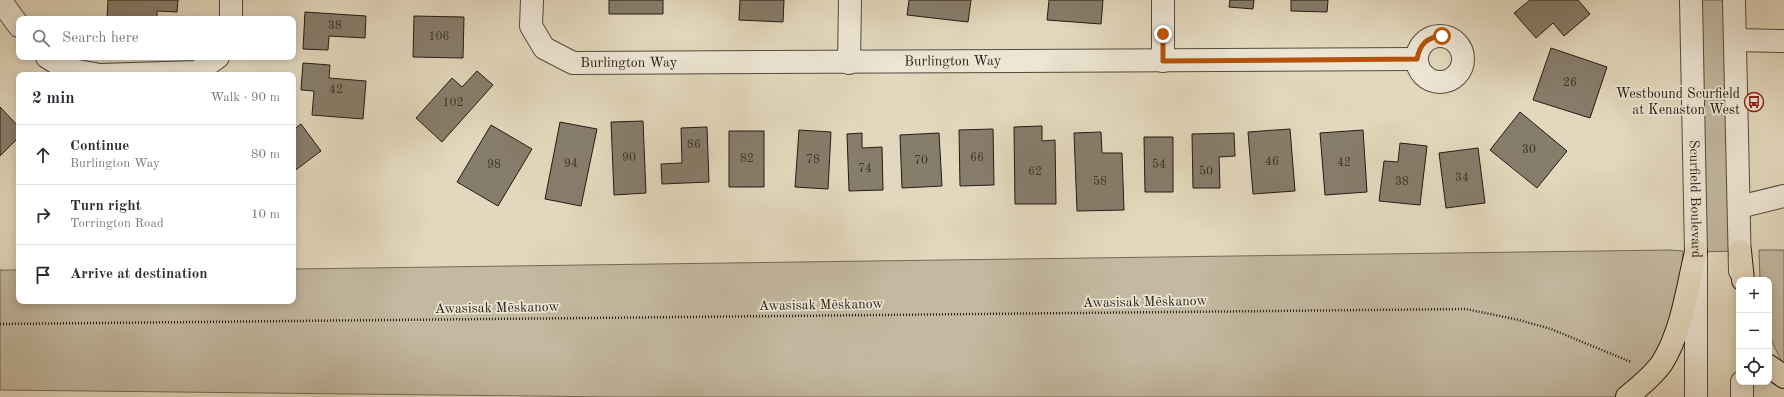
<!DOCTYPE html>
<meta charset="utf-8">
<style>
:root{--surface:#fff;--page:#f7f7f7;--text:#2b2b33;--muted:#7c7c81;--line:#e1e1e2}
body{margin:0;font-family:"Old Standard TT",serif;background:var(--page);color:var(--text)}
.controls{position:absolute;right:12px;bottom:12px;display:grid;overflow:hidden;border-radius:8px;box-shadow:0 2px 10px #0003}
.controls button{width:36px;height:36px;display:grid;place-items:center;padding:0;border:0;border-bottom:1px solid var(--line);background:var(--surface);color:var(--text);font:20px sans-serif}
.stop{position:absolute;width:12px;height:12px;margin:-9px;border:3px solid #b45309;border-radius:50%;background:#fff}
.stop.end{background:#b45309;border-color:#fff;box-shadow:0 1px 4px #0008}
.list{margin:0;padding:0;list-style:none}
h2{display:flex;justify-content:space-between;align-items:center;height:52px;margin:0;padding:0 16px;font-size:17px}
h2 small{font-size:13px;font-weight:400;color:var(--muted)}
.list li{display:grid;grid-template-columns:26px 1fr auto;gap:12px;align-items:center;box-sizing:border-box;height:60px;padding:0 16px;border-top:1px solid var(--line)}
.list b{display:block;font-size:15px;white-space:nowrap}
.list p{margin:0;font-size:13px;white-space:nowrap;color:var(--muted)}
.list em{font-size:13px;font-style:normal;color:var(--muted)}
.icon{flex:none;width:22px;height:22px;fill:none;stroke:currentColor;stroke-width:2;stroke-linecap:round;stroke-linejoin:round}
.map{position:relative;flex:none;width:1784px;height:397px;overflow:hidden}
.search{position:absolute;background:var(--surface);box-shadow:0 2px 10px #0003;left:16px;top:16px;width:280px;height:44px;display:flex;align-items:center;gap:10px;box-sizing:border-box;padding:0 14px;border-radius:8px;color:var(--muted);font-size:15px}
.panel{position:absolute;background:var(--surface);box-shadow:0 2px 10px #0003;left:16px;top:72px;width:280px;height:232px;border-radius:8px}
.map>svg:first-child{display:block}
.green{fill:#c3b8a0;stroke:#746a59}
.building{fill:#877d6b;stroke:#241b12}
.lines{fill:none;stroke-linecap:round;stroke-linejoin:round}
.minor-casing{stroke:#544a3d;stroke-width:24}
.major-casing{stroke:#241b12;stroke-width:24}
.path{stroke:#241b12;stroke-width:2.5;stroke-dasharray:1 2;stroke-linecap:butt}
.minor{stroke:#ede6d4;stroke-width:22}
.major{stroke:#e3d8bd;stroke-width:22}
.route{stroke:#b45309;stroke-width:5}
.labels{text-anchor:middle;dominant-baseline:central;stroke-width:3.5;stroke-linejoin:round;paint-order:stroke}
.number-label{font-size:12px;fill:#3d3428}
.street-label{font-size:14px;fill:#241b12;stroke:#ede6d4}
.poi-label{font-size:14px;fill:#241b12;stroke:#ede6d4;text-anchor:end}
</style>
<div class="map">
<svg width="1784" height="397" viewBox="0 0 1784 397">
<rect width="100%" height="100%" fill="#e3d8bd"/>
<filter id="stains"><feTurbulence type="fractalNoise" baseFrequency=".005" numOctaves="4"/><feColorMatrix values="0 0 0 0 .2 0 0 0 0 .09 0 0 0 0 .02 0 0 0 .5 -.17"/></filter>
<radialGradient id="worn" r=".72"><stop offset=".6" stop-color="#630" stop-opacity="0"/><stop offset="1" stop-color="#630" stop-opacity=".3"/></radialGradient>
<path class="green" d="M1691 0H1734L1740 251 1696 252Z
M1670 250 1683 251 1680 293 1670 323 1657 353 1642 375 1617 397H616L0 390V270H19V301H293V269Z
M1759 250H1784V366L1773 344 1769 330V280H1760Z"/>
<path class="building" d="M108 0H178L177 12 157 11V19H107Z
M609 0H663V14H609Z
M740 0H784L783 22 739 20Z
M909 0H971L968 22 907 15Z
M1049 0H1103L1101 24 1047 20Z
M1230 0H1254L1253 9 1229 7Z
M1291 0H1328L1327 12 1291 11Z
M1530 0H1578L1590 14 1564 36 1553 23 1536 38 1514 13Z
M305 12 366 16 365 38 329 36 328 50 303 49Z
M414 16 464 17 463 58 413 57Z
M1551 48 1607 67 1590 118 1533 100Z
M303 63 330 65 329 78 366 81 363 119 312 115 314 91 301 90Z
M477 71 493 85 442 142 416 118 452 78 462 87Z
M0 107 19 127V137L0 156Z
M1520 112 1567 151 1537 188 1490 150Z
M643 121 646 193 614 195 611 122Z
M560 122 597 129 581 206 545 199Z
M301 124 321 151 293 172V130Z
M491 125 532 149 498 206 457 182Z
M1042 126V141L1055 140 1056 204H1015L1014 127Z
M707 127 709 182 662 184 661 164 682 163 681 128Z
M993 129 994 185 960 186 959 130Z
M1290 129 1295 191 1253 194 1248 132Z
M799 130 831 132 828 189 795 187Z
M1363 130 1367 192 1325 195 1320 133Z
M729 131H764V187H729Z
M1101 132 1102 153H1122L1124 210 1077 211 1074 133Z
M862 133V148L882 147 883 190 849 191 847 134Z
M939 133 942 186 902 188 900 135Z
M1234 133 1235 156 1219 157 1220 188H1193L1192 134Z
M1144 137H1173V192H1145Z
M1400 143 1427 146 1420 205 1379 201 1384 161 1398 162Z
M1478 148 1485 203 1446 208 1439 153Z"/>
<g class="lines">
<g class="minor-casing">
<g id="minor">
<path d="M0 0 19 26"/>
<path id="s1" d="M532 0 531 26 544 48 573 63 1417 59"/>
<path id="s2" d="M1691 0 1696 252V397"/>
<path d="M1734 0 1740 271"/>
<path d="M231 19V0"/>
<circle cx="1440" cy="59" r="23"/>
<path d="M1735 40 1784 41"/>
<path d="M47 57 66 69 100 75"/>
<path d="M1163 61V0"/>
<path d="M849 63 850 0"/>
<path d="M100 75 197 72 218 57"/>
<path d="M1739 207 1784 196"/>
<path d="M1742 382V397"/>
</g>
</g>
<g class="major-casing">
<path id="major" d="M1740 251 1743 280
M1769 366 1784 377
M1627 397C1639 387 1653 376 1662 363 1682 331 1687 289 1696 252"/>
</g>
<path class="path" d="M0 324 1466 309 1519 320 1551 329 1631 362"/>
<use href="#minor" class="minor"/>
<use href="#major" class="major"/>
</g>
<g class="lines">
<path class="route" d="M1163 34V61L1417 59C1420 44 1427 37 1442 36"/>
</g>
<defs>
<g id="bus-ring" transform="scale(1)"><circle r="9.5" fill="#ede6d4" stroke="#8f2418" stroke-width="1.5"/><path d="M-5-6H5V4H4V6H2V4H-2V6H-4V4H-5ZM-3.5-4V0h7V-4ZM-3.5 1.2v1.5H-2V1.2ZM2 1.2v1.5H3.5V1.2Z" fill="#8f2418"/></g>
</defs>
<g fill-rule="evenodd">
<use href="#bus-ring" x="1754" y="102"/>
</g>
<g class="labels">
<g class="number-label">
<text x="335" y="26">38</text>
<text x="439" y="37">106</text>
<text x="1570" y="83">26</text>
<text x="336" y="90">42</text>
<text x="453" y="103">102</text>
<text x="694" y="145">86</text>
<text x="1529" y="150">30</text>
<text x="629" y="158">90</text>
<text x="977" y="158">66</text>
<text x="747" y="159">82</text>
<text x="813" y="160">78</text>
<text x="921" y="161">70</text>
<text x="1272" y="162">46</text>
<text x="1344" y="163">42</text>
<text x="571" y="164">94</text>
<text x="494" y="165">98</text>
<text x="1159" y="165">54</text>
<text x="865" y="169">74</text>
<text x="1035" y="172">62</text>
<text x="1206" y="172">50</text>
<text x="1462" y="178">34</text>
<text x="1100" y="182">58</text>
<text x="1402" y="182">38</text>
</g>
<g class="street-label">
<text stroke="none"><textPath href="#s1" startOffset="464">Burlington Way</textPath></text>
<text stroke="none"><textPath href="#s1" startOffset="140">Burlington Way</textPath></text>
<text stroke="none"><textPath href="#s2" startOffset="199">Scurfield Boulevard</textPath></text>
<text transform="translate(1145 302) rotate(-1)">Awasisak Mēskanow</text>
<text transform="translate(821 305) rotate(-1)">Awasisak Mēskanow</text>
<text transform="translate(497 308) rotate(-1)">Awasisak Mēskanow</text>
</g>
<g class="poi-label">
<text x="1740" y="94">Westbound Scurfield<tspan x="1740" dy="16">at Kenaston West</tspan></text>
</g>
</g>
<rect width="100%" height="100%" filter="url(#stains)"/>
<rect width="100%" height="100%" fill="url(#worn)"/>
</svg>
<div class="controls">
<button>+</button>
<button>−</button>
<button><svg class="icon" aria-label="locate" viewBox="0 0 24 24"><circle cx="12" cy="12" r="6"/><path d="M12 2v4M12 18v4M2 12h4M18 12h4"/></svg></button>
</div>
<div class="stop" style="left:1442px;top:36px"></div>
<div class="stop end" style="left:1163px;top:34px"></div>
<div class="search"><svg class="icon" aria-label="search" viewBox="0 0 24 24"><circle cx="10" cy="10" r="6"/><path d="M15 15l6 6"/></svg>Search here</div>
<section class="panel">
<h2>2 min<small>Walk · 90 m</small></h2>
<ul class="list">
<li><svg class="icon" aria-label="ahead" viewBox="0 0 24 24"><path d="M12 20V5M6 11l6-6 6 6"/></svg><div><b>Continue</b><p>Burlington Way</p></div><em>80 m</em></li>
<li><svg class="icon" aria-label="right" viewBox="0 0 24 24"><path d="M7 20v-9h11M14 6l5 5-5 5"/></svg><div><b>Turn right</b><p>Torrington Road</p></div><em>10 m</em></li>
<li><svg class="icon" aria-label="arrive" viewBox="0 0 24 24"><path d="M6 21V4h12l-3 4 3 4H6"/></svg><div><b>Arrive at destination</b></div></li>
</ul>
</section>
</div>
